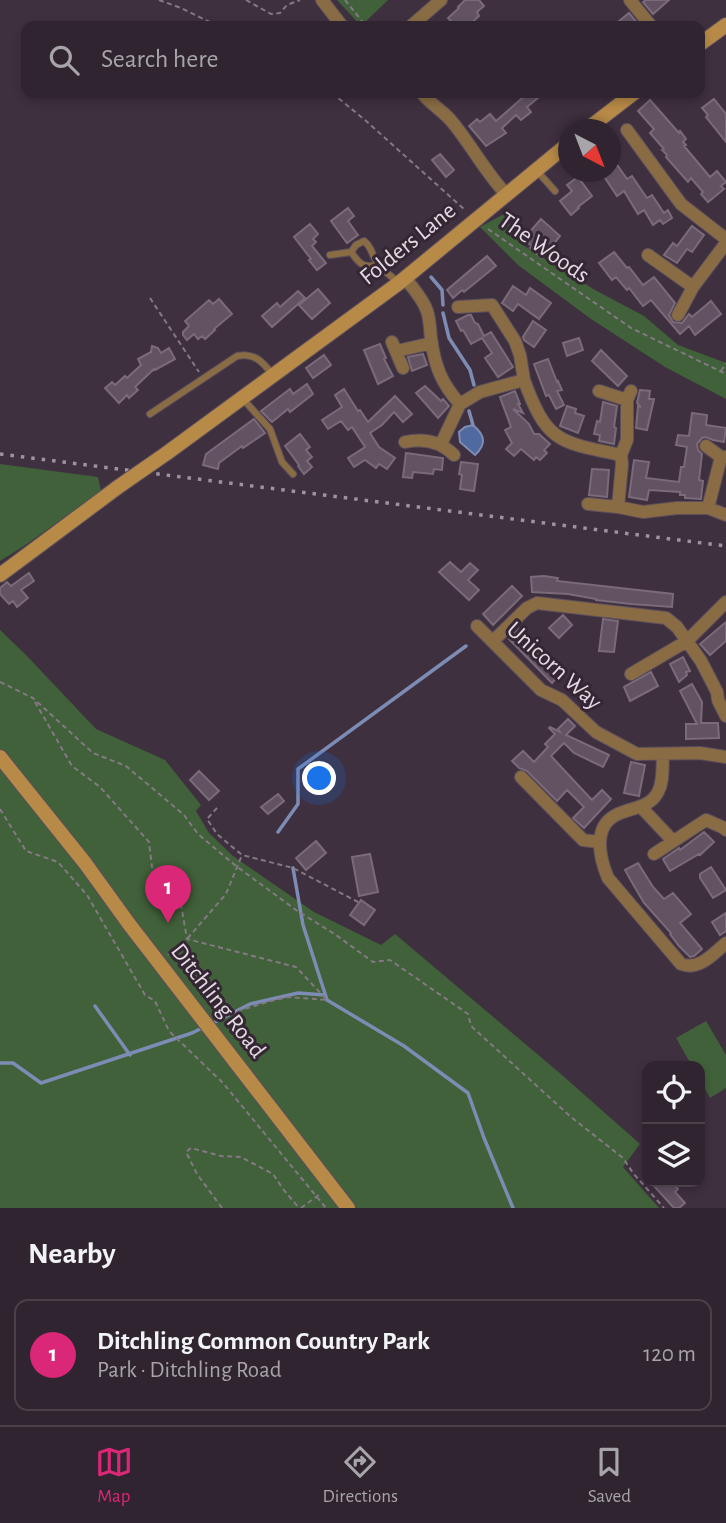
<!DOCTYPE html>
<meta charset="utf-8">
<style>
:root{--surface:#2f242f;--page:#372c37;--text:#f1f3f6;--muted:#a7a4aa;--line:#4a414b;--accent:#db2777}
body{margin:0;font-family:"Alegreya Sans",sans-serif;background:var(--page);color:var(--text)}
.controls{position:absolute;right:21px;bottom:21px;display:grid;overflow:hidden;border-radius:14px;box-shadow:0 4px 10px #0003}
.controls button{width:63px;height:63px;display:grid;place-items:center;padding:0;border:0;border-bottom:2px solid var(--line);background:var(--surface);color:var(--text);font:35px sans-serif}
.compass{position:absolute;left:558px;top:119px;width:63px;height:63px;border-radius:50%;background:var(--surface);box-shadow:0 4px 10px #0003;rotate:138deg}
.you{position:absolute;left:320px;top:779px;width:24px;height:24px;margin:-18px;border:5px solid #fff;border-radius:50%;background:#1a73e8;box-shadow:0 0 0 10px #1a73e833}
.badge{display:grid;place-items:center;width:46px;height:46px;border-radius:50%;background:var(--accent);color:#fff;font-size:23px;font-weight:700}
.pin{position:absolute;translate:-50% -58px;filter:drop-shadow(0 2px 4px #0008)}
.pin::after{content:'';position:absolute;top:37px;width:24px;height:21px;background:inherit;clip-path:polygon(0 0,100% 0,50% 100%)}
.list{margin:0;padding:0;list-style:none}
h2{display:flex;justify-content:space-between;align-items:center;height:91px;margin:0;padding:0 28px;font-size:30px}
h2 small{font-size:23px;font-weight:400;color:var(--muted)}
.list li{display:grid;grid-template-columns:46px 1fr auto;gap:21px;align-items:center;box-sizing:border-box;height:112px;margin:0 14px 14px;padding:0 14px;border:2px solid var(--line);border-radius:14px}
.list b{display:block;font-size:26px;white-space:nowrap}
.list p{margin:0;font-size:23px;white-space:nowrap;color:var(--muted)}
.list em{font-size:23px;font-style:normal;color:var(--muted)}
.icon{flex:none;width:38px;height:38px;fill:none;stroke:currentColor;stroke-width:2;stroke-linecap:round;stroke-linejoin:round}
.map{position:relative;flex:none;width:726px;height:1208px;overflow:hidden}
.search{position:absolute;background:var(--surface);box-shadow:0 4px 10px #0003;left:21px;right:21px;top:21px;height:77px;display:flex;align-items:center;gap:18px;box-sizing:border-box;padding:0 24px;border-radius:14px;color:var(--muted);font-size:26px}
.sheet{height:217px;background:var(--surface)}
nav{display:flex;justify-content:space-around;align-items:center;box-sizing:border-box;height:98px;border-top:2px solid var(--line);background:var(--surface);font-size:19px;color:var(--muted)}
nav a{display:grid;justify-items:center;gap:4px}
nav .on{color:var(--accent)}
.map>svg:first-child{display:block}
.green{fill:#406139}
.water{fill:#506a9f;stroke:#7d8cb4;stroke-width:2}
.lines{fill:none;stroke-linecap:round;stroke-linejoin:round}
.stream{stroke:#7d8cb4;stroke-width:3.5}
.building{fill:#625262;stroke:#7b6a7a;stroke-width:2}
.lane-casing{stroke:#5d4f5d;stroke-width:8}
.street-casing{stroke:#5d4f5d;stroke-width:14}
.secondary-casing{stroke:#5d4f5d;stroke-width:16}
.path{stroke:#857885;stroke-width:2;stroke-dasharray:5 3.5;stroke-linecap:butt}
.lane{stroke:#896c44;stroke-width:6}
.street{stroke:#896c44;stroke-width:12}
.secondary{stroke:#b88a47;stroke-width:14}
.rail{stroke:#9f939f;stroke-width:3.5;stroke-dasharray:3.5 7;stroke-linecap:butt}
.secondary-bridge-casing{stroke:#5d4f5d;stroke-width:16;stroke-linecap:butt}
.secondary-bridge{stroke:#b88a47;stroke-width:14}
.labels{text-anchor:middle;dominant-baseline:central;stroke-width:6;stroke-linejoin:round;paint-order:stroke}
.street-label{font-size:24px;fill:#e5dbe5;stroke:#352634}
</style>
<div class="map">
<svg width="726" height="1208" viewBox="0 0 726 1208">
<rect width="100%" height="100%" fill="#3f303f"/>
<path class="green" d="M337 0H388L361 26Z
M504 214 521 244 595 290 644 316 678 345 726 363V399L665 367 591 319 518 265 480 227Z
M0 464 98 477 101 491 27 544 0 561Z
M0 630 27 656 96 729 165 760 201 805 196 811 209 833 233 856 314 912 381 945 395 934 562 1075 640 1144 623 1167 659 1208H0Z
M706 1021 726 1055V1088L710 1098 700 1080V1066H692L676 1038Z"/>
<path class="water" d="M473 425C485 435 487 444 475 455L460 442 459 432 465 427Z"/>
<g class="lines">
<path class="stream" d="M431 277 442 290 443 305
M443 313 449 338 470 370 474 385
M469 411 473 425
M278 832 298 804V769L466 646
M293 868 303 925 327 1000 404 1046 468 1093 484 1138 513 1208
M95 1006 130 1055
M211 1024 250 1004 298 993 325 995
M0 1063H13L41 1083 192 1033 204 1027"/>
</g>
<path class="building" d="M465 0H479L484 6 477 12 479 16 468 26H445L451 21 448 18 459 8 458 7Z
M646 0H669L653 14 643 2Z
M629 13 639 25 637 26H613Z
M528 93H544L527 107 531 112 521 120 516 115 502 128 506 133 486 146 469 126 477 119 480 122 490 114 496 121Z
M714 99 726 114V142L706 117 708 115 702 108Z
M650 100 679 133 680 131 686 139 683 142 686 145 684 146 710 177 717 171 726 182 721 186 724 189 708 202 701 194 703 192 691 178 688 182 666 157 667 155 662 150 664 149 650 133 654 129 638 111Z
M440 154 454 170 446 177 432 160Z
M611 156 627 179 632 176 647 198 652 195 664 213 668 210 672 218 663 224 660 220 653 225 644 210 638 214 624 191 617 196 601 172H611Z
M578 177 592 196 578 207 579 208 571 215 560 201 572 191 567 185Z
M348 208 354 216 348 221 358 235 347 243 331 221Z
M541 219 560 236 542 258 530 248 532 246 528 243 531 239 527 235Z
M310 224 318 234 313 239 316 242 312 246 326 263 317 270 309 260 311 259 294 237Z
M692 226 704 235 692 252 687 249 677 263 664 255 673 243 677 246Z
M614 252 627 268 629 267 643 285 654 277 675 303 669 315 673 322 682 323 689 314 692 317 711 301 721 314 695 335 689 326 680 334 651 300 643 306 629 288 627 290 616 277 612 280 599 263Z
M487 256 496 266 464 292 462 290 453 298 447 290Z
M513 286 526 295 530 288 551 303 539 319 518 304 513 311 502 303Z
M318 289 330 303 312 319 299 305Z
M298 291 305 298 272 327 262 316 277 303 280 307Z
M219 299 232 314 214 329 215 330 205 339 202 336 198 339 194 334 187 340 183 335V332L189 326 185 321 209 300 213 304Z
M468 315H471L475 323 478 324 484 336 491 332 513 367 498 377 485 358 492 353 482 338 471 344 463 330 461 331 456 321Z
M533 321 546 330 534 347 524 340 523 337Z
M579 338 583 350 567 356 563 343Z
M380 344 386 358 384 359 393 376 378 384 364 350Z
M152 346 158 348 161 353 169 348 175 359 155 370 154 369 135 387 138 390 129 398 127 395 119 403 105 388 112 382 115 385 125 376 127 378 141 365 138 359 151 352Z
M601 350 627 376 618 386 592 361Z
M423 354 427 365 412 371 408 357Z
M324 355 331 365 313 378 306 368Z
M548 359 557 382 558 381 562 390 557 391 564 405 556 409 549 395 546 396 534 364Z
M307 384 313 394 290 412 288 409 272 422 261 411 290 389 293 394Z
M425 386 441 401 443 399 449 406 438 418 416 393Z
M344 389 358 411 360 410 368 422 395 396 412 414 403 422 394 412 382 425 370 433 379 447 395 458 387 469 379 464 376 468 365 460 354 467 348 458 365 447 352 427 348 430 341 421 328 429 322 420 342 407 335 395Z
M640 390 650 391 649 399H654L647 430 636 428 638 406 641 407 637 403Z
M515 391 520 404H518L523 413 513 409 529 424 534 434H539L550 444 544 450 547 453 540 460 536 457 534 460 521 449 514 456 506 449 512 443 505 430 511 427 500 397Z
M603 402 617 406 614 427 616 428 614 444 599 441 600 435 594 434 597 421 600 422Z
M567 406 576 409 575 413 584 416 578 433 560 426Z
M692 413 707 415 706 425 726 428 724 442 713 440 706 437 702 438 697 444 698 450 702 454 699 480 703 481 701 499 685 498V495H680V492L649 490 647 500 629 497 634 460 649 462 646 478 679 482 681 467H684L687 447 676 445 678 435 689 436Z
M254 419 265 433 243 448 242 446 219 463 218 469 203 465 206 454Z
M300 434 310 447 306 450 312 457 307 461 312 467 304 474 298 466 299 465 285 446Z
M406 453 443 458 442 470 434 469 433 474 413 472 412 478 403 477Z
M461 462 478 464 474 491 460 489 462 475 459 474Z
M592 469 609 470 607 497 589 495Z
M450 562 461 572 470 563 478 570 468 580 479 590 469 600 439 572Z
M29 573 34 581 21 590 28 598 17 607 13 601 9 604 0 594V588L7 582 11 586Z
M544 576 558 578 557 581 673 594 672 607 631 604 596 600V599L568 594 532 592 531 577Z
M512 586 522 596 493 625 483 614Z
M563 615 572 625 559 638 549 628Z
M603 619 618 621 614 652 599 651Z
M726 622V641L710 655 700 644Z
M519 629 562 672 552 683 509 639Z
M683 657 690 671 686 672 687 675 679 682 670 664Z
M651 672 658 686 630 701 624 687Z
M692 684 702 702 701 723H718L719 738 686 739V724H697L680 691Z
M568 719 575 726 566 735 609 755 603 767 574 753 564 743 551 756 592 800 602 790 611 799 584 828 573 818 584 807 567 790 557 801 527 771 519 768 512 761 523 751 534 762 548 747 545 744 555 734 549 728 550 727 560 732 558 729Z
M631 762 645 765 639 796 624 793Z
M199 771 219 791 209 800 190 780Z
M278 794 284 801 268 814 261 807Z
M704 832 714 842 700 855 699 854 670 871 663 859 679 848 680 850Z
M316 841 326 853 306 870 296 858Z
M370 854 378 892 359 896 352 857Z
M638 863 653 887 664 899 673 893 691 914 680 923 702 949 694 956 690 957 679 946 670 934 671 933 644 903 634 886 625 870Z
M711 867 726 890 713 898 700 878V874Z
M361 900 375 910 364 925 350 915Z
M726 913V931L720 935 712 922Z
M659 1182H671L678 1189 675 1192 685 1203 679 1208H674L654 1186Z"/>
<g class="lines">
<g class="lane-casing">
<path id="lane" d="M537 171 555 191
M351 252C360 264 362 268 378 265
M330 255 351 252 356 245 364 241C372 247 371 253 376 261 382 270 391 276 399 283
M243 399 270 429 282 462 293 474
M150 414 237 356C254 352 263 362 273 375"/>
</g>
<g class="street-casing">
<path id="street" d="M322 0 342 26
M630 0 651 26
M411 26 441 0
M422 93C431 105 444 111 453 123 472 146 485 172 506 194
M627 130 681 204 726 239
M648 255 693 287
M405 278C413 288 423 299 427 311 430 319 430 330 431 339 435 366 441 383 460 404L480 392 524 380C547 443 559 442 621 455L622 464 618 507 643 512 677 508H708L726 515
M458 307 492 305 515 341 520 355 524 380
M678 315 693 287 726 243
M392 342 403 368
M397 351 432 343
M599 391 627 400
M405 442C424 438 440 441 454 455
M441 444 460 404
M706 446 721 457
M621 455 627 440V400L631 391
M588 504 618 507
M708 508 721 457H726
M477 626 541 690 562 700 596 732 637 754 700 753 726 757
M493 641 527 608 537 603 666 618 677 627 701 661 717 692 718 700 726 716
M631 674 687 641 726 602
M663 754C662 767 664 781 658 792 649 809 631 807 616 815 592 827 600 859 608 878L681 964C699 971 713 954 726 943
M521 777 583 840 599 842
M641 807 673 841
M654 854 706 820 722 827 726 830"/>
</g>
<g class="secondary-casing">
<path id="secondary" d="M700 44 726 25
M586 130 634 93
M167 453 399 283 568 144
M0 575 118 487
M0 757 85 863 129 924 348 1208"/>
</g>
<path class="path" d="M159 0 181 8 218 26
M246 0 271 14 280 13 287 5 300 0
M345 0 366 26
M332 93 365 120 465 210
M488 229 631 328 726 374
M150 298 199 372
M721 371 726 363
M0 682 33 698 93 753 126 766 184 815 198 834 236 866 296 910 336 935 373 962 390 960 468 1014 471 1026 571 1117 623 1158 633 1173 664 1208
M35 702 72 766 100 787 149 842 152 867 180 899 187 939 296 967 327 1000 288 997 271 1001 218 1017
M217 808 207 819 217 834 242 855 293 868 358 902
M0 809 26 851 58 862 87 895 145 995 155 1001 169 1031 223 1083 326 1208
M168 955 187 939 226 894 242 855
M222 1208 197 1174 186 1152 191 1148 221 1156 241 1157 273 1174 283 1189 299 1208
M301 1208 320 1194"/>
<use href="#lane" class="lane"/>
<use href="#street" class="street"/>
<use href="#secondary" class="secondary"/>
<path class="rail" d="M0 454 726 546"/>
<g class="secondary-bridge-casing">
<path id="secondary-bridge" d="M118 487 167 453"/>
</g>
<use href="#secondary-bridge" class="secondary-bridge"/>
</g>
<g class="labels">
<g class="street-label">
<text transform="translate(408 244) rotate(-39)">Folders Lane</text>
<text transform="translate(544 248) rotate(35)">The Woods</text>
<text transform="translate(554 666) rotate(42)">Unicorn Way</text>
<text transform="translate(218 1001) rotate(52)">Ditchling Road</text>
</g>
</g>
</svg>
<div class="controls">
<button><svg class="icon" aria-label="locate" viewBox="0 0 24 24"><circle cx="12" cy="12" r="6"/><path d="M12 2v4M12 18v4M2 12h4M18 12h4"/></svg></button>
<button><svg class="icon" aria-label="layers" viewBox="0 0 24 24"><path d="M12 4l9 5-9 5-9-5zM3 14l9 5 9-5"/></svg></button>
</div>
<svg class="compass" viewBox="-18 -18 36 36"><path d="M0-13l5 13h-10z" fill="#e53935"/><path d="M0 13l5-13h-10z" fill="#a7a4aa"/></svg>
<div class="you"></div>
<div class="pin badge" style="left:168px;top:923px">1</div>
<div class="search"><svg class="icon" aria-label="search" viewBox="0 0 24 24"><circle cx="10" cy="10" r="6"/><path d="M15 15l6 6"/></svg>Search here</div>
</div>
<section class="sheet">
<h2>Nearby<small></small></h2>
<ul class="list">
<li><span class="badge">1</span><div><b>Ditchling Common Country Park</b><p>Park · Ditchling Road</p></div><em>120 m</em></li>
</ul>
</section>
<nav>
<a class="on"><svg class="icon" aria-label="map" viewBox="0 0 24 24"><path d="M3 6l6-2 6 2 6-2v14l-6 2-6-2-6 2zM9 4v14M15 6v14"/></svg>Map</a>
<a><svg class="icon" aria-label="directions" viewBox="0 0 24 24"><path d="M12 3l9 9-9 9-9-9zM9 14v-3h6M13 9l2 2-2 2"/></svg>Directions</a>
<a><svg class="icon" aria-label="saved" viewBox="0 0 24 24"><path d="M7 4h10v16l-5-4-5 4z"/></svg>Saved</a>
</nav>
